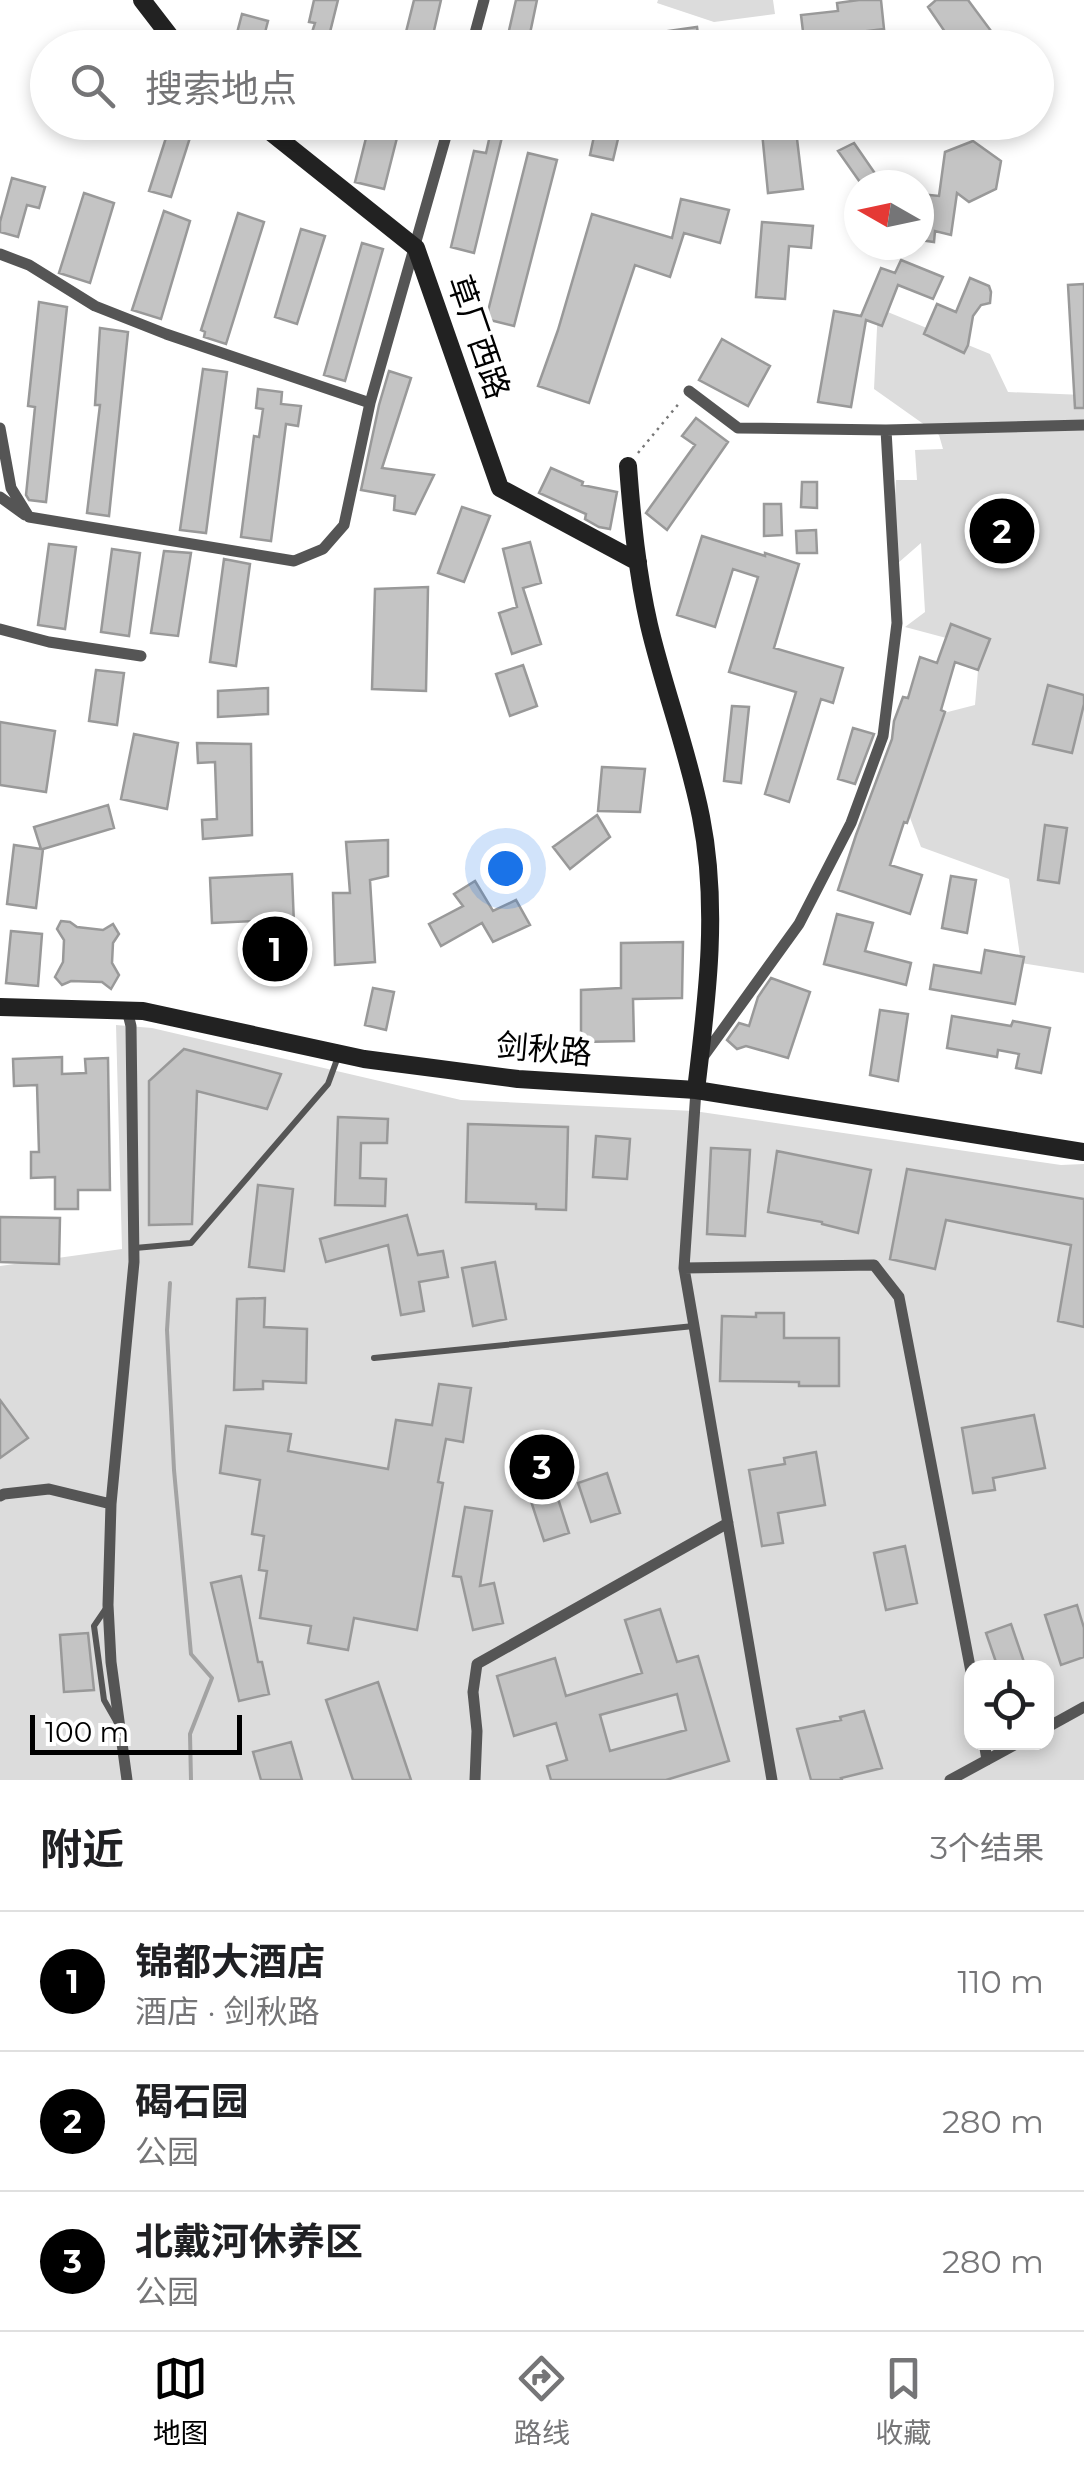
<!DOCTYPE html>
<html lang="zh">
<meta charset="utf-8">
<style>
:root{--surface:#fff;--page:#f6f6f6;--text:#202124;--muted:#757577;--line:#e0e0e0;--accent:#000}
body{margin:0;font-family:Montserrat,"Noto Sans SC",sans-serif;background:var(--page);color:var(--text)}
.controls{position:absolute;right:30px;bottom:30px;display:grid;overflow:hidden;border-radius:20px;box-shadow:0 5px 15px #0003}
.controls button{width:90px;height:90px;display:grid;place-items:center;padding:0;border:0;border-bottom:2px solid var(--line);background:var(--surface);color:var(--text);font:50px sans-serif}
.compass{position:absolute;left:844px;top:170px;width:90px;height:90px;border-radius:50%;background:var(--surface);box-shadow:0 5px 15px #0003;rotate:279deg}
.scale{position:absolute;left:30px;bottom:25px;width:212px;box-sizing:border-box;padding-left:10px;border:5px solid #000;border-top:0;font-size:28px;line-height:35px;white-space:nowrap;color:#000;-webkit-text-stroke:8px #fff;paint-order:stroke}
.you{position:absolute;left:505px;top:868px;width:35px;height:35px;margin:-25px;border:8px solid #fff;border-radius:50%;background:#1a73e8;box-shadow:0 0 0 15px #1a73e833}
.badge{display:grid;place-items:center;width:65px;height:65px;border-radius:50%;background:var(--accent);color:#fff;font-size:32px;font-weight:700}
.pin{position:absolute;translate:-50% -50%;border:5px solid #fff;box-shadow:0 2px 10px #0006}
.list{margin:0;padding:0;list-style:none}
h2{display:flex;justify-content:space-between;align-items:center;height:130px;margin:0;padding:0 40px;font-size:42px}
h2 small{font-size:32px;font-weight:400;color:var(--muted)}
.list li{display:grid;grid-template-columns:65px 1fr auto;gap:30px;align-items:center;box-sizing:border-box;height:140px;padding:0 40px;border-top:2px solid var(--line)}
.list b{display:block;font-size:38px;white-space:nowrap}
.list p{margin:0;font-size:32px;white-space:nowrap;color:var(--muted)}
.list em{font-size:32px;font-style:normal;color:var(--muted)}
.icon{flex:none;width:55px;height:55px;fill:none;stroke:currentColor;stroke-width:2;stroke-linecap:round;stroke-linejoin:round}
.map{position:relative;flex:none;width:1084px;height:1780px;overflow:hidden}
.search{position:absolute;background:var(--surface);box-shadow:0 5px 15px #0003;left:30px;right:30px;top:30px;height:110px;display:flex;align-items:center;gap:25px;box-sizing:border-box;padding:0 35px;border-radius:55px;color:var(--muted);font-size:38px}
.sheet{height:550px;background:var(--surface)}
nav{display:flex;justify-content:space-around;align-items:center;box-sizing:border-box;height:140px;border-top:2px solid var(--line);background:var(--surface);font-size:28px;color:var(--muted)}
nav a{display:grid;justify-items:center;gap:5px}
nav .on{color:var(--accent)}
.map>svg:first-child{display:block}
.green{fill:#dcdcdc;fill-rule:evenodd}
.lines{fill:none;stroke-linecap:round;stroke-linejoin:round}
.stream{stroke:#a3a3a3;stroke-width:4}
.building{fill:#c4c4c4;stroke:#999;stroke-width:2.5;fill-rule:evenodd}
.path{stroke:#777;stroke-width:2.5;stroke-dasharray:2.5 5;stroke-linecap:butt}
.lane{stroke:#555;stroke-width:6}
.street{stroke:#555;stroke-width:11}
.secondary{stroke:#222;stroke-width:18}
.labels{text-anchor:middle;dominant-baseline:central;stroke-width:10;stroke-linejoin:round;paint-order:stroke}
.street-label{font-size:32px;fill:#000;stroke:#fff}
</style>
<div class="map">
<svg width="1084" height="1780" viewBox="0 0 1084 1780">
<rect width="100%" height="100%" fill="#fff"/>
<path class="green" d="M658 0H773L775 14 714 22 657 3Z
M878 308 990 354 1008 392 1084 395V973L1021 963 1009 879 921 847 906 807 936 715 975 705 980 647 905 627 925 612 921 543 890 570 896 480H917L915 450 943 449 939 435 874 389Z
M116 1025 152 1028 461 1100 694 1111 1061 1165 1084 1164V1780H0V1266L122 1249ZM972 1668H1046V1742H972Z"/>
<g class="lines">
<path class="stream" d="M170 1283 167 1330 174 1470 191 1654 212 1678 190 1734 191 1780"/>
</g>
<path class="building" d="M314 0H338L326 48H307L315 23 309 22Z
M414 0H441L430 48H402Z
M516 0H537L527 48H505Z
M859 0H881L884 29 826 36 827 48H805L801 15 838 11 837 3Z
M936 0H968L997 39 987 48H956L928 7Z
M242 14 268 21 261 48H233Z
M697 27 700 48H634L633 36Z
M171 122H195L171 197 149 191Z
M279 122H316L312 138 292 133Z
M370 122H401L384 189 355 182Z
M493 122H510L506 138 502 137 474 253 451 247 474 151 486 153Z
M597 122H622L613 160 590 155Z
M761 122H795L803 189 768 193Z
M973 141 1001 161 996 189 969 202 957 193 951 235 935 231 934 242 919 240V194L939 196 945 152Z
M854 143 883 185H862L838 151Z
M528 153 557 160 514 326 486 319Z
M12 178 45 187 39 208 27 205 18 237 0 232V222Z
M84 193 114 203 90 283 59 273Z
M681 199 729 210 720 243 684 233 670 277 635 265 589 403 538 386 558 330 592 214 672 238Z
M164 211 190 221 161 319 132 310Z
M238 213 264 222 226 344 204 337 205 332 201 330Z
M762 222 813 226 811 248 789 246 785 299 756 297Z
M301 229 325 236 297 324 275 317Z
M362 243 383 249 345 381 324 375Z
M901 260 943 277 933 299 898 285 882 326 866 320 851 407 818 402 834 311 861 316 881 268 895 273Z
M970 278 989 286 991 292 990 303 981 305 973 316 968 345 964 353 924 334 937 304 956 312Z
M1084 284V408H1075L1068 285Z
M39 302 67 307 46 502 29 500 26 495 35 407 28 406Z
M100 328 128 332 109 516 87 513 100 405H95Z
M722 339 770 366 748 406 699 380Z
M203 369 227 372 206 533 180 530Z
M389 371 411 378 382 468 434 475 415 514 394 510 395 496 361 490 379 405Z
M258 389 282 392 281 404 301 406 298 426 286 424 271 541 241 537 254 436 259 437 263 409 256 408Z
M696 418 728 442 667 530 646 513 695 445 682 436Z
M551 468 583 482 582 485 617 492 610 529 599 527 585 519 586 514 539 493Z
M802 482H817V508L801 507Z
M764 504H781L782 535 764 536Z
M462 507 490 516 464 582 438 573Z
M816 530 817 553H797L796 531Z
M702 536 765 556V553L799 564 774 648 843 668 833 703 821 699 789 802 765 794 796 692 729 672 758 577 733 569 715 627 677 615Z
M530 542 541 583 523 588 541 644 512 654 499 613 517 607 503 549Z
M49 544 76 547 65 629 38 625Z
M112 549 140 553 129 636 101 632Z
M164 551 191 553 178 636 151 633Z
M224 559 250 564 236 666 210 662Z
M428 587 426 691 372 689 375 589Z
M951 624 990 639 978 670 955 662 941 710 945 712 907 823 904 822 890 865 922 875 910 914 838 890 856 835 892 739 894 721 903 697 908 698 920 657 937 663Z
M523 665 537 706 510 716 496 674Z
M96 670 124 673 117 725 89 721Z
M1048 685 1084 695V704L1072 753 1033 744Z
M268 688V714L218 717V691Z
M732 706 749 707 741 783 724 781Z
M0 722 55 731 46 792 0 785Z
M853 728 874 734 855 784 838 779Z
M134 734 178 743 167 809 121 799Z
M197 743 251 744 252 835 203 839 202 820 217 819 215 762 198 763Z
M602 767 645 769 640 812 598 811Z
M108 805 114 828 43 849 36 908 7 904 14 845 41 849 34 827Z
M597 815 610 837 570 869 553 847Z
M1045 825 1067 828 1059 883 1038 880Z
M388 840V876L370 880 375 962 335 965 333 893H350L346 842Z
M292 874 296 976H256L254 921 212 923 210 878Z
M951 876 976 880 967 933 942 928Z
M475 881 493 911 516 900 530 925 493 942 482 923 441 946 429 924 463 906 454 894Z
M837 914 873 923 865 951 911 963 906 985 824 964Z
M61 921 70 922 77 927 103 930 113 924 119 934 113 943 112 963 119 975 111 989 102 982 71 981 62 985 55 977 63 962 64 940 57 929Z
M11 931 42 934 38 986 6 983Z
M683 942 682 998 633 999 634 1041 581 1042V990L621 988V943Z
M985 950 1024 957 1015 1004 930 989 934 965 981 973Z
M771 978 810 992 788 1058 746 1046 737 1049 727 1040 739 1023 749 1026 758 997Z
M373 988 394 992 386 1030 365 1025Z
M880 1010 908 1014 898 1081 870 1075Z
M952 1016 1011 1026 1013 1021 1050 1028 1041 1073 1016 1068 1019 1054 998 1050 997 1057 947 1048Z
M184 1049 281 1074 267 1109 197 1091 192 1224 149 1225V1081Z
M62 1057V1074L86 1073 85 1059 108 1058 110 1190H78V1209H55V1177L31 1178V1152H39L37 1085 14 1086 13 1059Z
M338 1117 388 1119 387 1143H361L360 1178 386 1179 385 1206 335 1205Z
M468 1124 568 1127 566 1210 536 1209V1204L466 1202Z
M596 1136 630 1139 627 1179 593 1177Z
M711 1148 750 1150 745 1236 707 1234Z
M777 1151 871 1170 858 1233 822 1224V1222L768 1212Z
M907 1169 1084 1199V1327L1058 1321 1071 1245 946 1220 935 1269 890 1259Z
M258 1185 293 1189 284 1271 249 1267Z
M407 1215 418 1255 443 1251 448 1277 419 1282 424 1311 401 1315 388 1245 326 1262 320 1239Z
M0 1217 60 1218 59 1264 0 1262Z
M495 1262 506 1319 473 1326 462 1268Z
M265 1298 264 1327 307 1329 306 1383 263 1381V1389L234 1390 237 1299Z
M756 1313H784V1338H839V1386H799V1382L720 1381 722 1316 756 1317Z
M439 1384 471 1388 463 1442 446 1439 438 1482 443 1483 417 1630 354 1618 348 1650 308 1643 311 1626 260 1618 267 1571 259 1570 264 1536 252 1534 260 1480 220 1473 226 1426 291 1434 288 1451 388 1469 396 1420 432 1425Z
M0 1400 28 1438 0 1458Z
M1034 1415 1045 1468 993 1478 995 1490 973 1493 962 1428Z
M816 1452 825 1505 778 1513 783 1543 762 1546 749 1470 785 1464 784 1458Z
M607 1473 620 1513 591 1522 578 1483Z
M553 1483 569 1533 544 1541 528 1492Z
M465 1507 492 1511 480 1586 494 1583 503 1623 473 1630 461 1577 453 1576Z
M905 1546 917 1603 886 1610 874 1553Z
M241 1576 258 1662H262L269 1694 239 1701 211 1583Z
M1077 1605 1084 1628V1657L1061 1665 1045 1615Z
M660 1609 677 1662 698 1656 729 1761 666 1780H551L547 1766 567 1760 556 1723 514 1736 497 1676 555 1658 566 1696 642 1673 625 1620ZM677 1694 686 1730 610 1751 600 1715Z
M1011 1624 1026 1668H998L986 1633Z
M88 1633 94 1690 64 1692 60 1635Z
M378 1682 411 1780H353L326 1700Z
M864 1711 882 1768 841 1778 842 1780H811L797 1729 841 1720 840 1717Z
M291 1742 302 1780H261L253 1752Z"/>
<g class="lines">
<path class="path" d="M638 453 681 401"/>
<path class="lane" d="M135 1248 191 1243 328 1084 339 1054
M374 1358 694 1326
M107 1607 94 1626 104 1700 116 1721"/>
<path class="street" d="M471 48 484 0
M0 254 29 265 95 306 166 334 370 403
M689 391 738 428 886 430 1084 425
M0 428 11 488 29 517 294 561 323 549 344 525 370 403 450 122
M0 497 25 515
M0 629 49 642 141 656
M703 1057 799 924 851 823 883 736 897 623 886 430
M696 1090 684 1268 772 1780
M684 1268 874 1265 899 1297 972 1677
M0 1496 4 1494 49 1489 111 1504
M1046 1728 1084 1707
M984 1742 987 1760
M127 1780 111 1662 108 1605 111 1504 134 1262 131 1026 127 1010
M475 1780 477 1731 473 1692 477 1664 728 1523
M950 1780 1020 1742"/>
<path class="secondary" d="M142 0 179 48
M258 122 416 248 500 488 638 562
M628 466C632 519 637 572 649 625 664 689 688 751 701 817 719 908 707 999 696 1090
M0 1007 143 1011 364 1059 518 1079 696 1090 1084 1152"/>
</g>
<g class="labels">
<g class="street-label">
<text transform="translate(479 337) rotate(71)">草厂西路</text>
<text transform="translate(544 1049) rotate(5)">剑秋路</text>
</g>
</g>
</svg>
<div class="controls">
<button><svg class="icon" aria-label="locate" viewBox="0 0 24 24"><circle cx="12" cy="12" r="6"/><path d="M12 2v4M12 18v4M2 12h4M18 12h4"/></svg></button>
</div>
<svg class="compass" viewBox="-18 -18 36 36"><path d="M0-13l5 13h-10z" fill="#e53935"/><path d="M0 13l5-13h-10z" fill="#757577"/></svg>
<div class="scale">100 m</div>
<div class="you"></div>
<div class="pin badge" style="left:275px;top:949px">1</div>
<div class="pin badge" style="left:1002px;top:531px">2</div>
<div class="pin badge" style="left:542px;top:1467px">3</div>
<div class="search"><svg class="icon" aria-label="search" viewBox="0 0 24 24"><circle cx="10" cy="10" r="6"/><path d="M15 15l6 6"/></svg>搜索地点</div>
</div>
<section class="sheet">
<h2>附近<small>3个结果</small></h2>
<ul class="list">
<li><span class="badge">1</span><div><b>锦都大酒店</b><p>酒店 · 剑秋路</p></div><em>110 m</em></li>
<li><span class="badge">2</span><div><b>碣石园</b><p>公园</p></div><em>280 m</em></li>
<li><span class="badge">3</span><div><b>北戴河休养区</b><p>公园</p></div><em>280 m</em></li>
</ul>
</section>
<nav>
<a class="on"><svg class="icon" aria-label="map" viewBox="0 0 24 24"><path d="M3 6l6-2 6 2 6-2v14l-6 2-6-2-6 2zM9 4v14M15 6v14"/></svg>地图</a>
<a><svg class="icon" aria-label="directions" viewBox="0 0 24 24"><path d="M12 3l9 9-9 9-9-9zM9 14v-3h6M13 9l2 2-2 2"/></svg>路线</a>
<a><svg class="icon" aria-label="saved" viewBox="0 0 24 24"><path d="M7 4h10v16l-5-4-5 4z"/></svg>收藏</a>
</nav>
